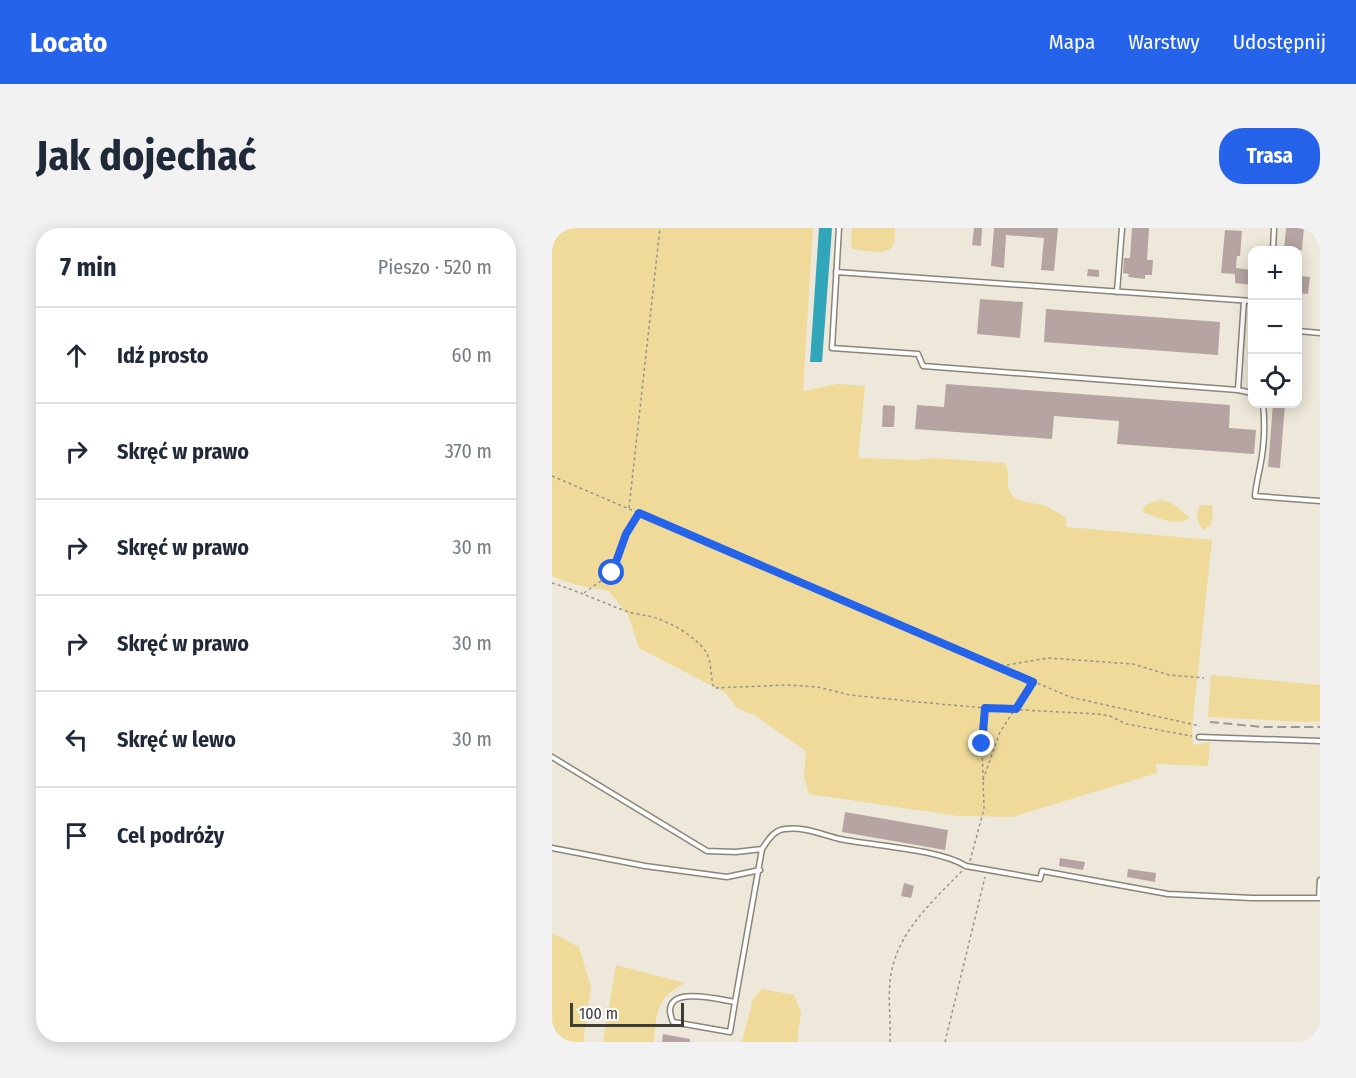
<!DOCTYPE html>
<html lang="pl">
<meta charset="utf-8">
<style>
:root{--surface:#fff;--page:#f2f2f3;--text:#1f2937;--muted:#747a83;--line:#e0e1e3;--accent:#2563eb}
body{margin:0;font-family:"Fira Sans Condensed",sans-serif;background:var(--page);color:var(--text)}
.controls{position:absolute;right:18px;top:18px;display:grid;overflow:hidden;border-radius:12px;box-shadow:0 3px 15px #0003}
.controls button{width:54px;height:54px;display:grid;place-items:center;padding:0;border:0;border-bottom:2px solid var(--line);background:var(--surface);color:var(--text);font:30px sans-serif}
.scale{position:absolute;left:18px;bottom:15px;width:114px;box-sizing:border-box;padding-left:6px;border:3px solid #3f3d37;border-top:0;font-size:16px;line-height:21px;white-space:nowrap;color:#3f3d37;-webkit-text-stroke:4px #fff;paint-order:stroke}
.stop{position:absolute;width:18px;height:18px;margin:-14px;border:4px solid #2563eb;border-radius:50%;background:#fff}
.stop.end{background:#2563eb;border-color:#fff;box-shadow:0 2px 6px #0008}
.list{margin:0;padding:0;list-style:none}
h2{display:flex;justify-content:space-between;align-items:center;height:78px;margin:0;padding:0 24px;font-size:26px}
h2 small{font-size:20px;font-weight:400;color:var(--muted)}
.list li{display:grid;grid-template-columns:39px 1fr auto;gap:18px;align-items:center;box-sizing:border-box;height:96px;padding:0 24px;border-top:2px solid var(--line)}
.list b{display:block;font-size:22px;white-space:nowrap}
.list em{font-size:20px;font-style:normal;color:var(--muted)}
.icon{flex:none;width:33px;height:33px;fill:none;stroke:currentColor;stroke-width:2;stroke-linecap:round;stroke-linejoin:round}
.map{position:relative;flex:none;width:768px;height:814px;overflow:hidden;border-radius:24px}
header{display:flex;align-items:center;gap:36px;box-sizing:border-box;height:84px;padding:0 30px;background:var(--accent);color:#fff}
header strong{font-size:28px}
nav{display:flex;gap:33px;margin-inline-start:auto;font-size:21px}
.intro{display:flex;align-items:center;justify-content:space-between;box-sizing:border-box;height:144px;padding:0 36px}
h1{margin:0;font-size:42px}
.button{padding:15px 27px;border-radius:24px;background:var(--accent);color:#fff;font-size:21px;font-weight:700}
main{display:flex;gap:36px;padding:0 36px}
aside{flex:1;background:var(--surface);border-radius:24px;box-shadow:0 3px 15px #0003}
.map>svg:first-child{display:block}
.green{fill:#efda99}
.water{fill:#31a5b9}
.building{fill:#b5a4a1}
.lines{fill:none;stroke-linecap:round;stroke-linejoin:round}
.service-casing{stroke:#898577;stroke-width:7}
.path{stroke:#98948a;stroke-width:1.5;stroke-dasharray:3 3;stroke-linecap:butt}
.service{stroke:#fff;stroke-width:4}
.rail{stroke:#9c988e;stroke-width:2;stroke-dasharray:9 4.5;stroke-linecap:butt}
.route{stroke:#2563eb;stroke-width:8}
</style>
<header>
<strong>Locato</strong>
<nav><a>Mapa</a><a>Warstwy</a><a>Udostępnij</a></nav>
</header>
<div class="intro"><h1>Jak dojechać</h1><a class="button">Trasa</a></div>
<main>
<aside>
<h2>7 min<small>Pieszo · 520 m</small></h2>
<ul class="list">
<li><svg class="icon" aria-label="ahead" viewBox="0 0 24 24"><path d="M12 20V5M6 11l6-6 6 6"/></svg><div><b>Idź prosto</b></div><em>60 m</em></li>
<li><svg class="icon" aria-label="right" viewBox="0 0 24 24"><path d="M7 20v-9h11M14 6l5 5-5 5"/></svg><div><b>Skręć w prawo</b></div><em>370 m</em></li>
<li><svg class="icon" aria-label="right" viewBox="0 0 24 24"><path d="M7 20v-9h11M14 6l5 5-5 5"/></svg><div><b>Skręć w prawo</b></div><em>30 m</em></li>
<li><svg class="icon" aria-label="right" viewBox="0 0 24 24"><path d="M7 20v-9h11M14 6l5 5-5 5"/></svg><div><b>Skręć w prawo</b></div><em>30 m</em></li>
<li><svg class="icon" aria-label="left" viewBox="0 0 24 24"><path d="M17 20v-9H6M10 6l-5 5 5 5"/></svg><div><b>Skręć w lewo</b></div><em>30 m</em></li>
<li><svg class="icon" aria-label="arrive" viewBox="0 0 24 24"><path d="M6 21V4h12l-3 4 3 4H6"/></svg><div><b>Cel podróży</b></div></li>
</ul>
</aside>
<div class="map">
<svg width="768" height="814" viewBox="0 0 768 814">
<rect width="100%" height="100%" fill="#ede8d9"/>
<path class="green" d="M0 0H261L251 163 286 156 313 158 306 230 362 232 382 230 453 235C460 249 453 253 457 262 463 277 479 273 491 277 499 280 506 285 513 289L515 299 660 312 640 500 641 517 658 514 656 538 604 536 605 545 460 589 406 588 257 566 252 549 254 523 204 488 185 480 174 465 87 420 76 387 57 363 21 356 0 348Z
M300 0H343C343 5 343 15 340 19 333 28 311 22 301 21L299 16Z
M608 272 620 275 638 290C624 299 606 290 591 284L592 279 598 275Z
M653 277H660L661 285 659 297 651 302C646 294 642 287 648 278Z
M659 447 768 457V493L754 494 656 489Z
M0 705 27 719 39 759 31 814H0Z
M64 737 133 755C103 771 106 783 101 814H51Z
M210 761 242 767 249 785 245 814H190L201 771Z"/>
<path class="water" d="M267 0H280L270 134H258Z"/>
<path class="building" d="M422 0H430L429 18 420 17Z
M442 0H506L502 43 489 42 492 10 454 7 452 40 439 38Z
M580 0H597L595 32H601L600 47H593V51L576 49 577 46 571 45 572 30H578Z
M734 0H752L750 22H732Z
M673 2 690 3 688 28H685L684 40 700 42V57L683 55V46L669 45Z
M536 41 547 42V49L535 48Z
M746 48 758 49 756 66 746 65Z
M428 71 471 74 468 110 425 106Z
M494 81 668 94 666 127 492 114Z
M394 156 678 177 677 200 704 202 702 226 565 216 567 193 502 188 500 211 363 201 365 177 392 179Z
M721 176H733L728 240 716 239Z
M331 177 343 178 342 199H330Z
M293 584 396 602 393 622 290 604Z
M508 630 533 634 531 642 507 638Z
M576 641 604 645 603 654 575 649Z
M352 655 362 658 359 670 349 668Z
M111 806 138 811V814H110Z"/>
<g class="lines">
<g class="service-casing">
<path id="service" d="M287 0 280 120 366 126 371 138 686 162 700 165
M721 22 722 0
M284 44 700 73
M565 64 570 0
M746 103 768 105
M686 162 692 73
M711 176C713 195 712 220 708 239 706 249 704 257 703 268L768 273
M647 509 768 513
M0 529 155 623 184 624 210 621
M0 620 93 638 175 649 208 642
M767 670 768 652
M183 774 178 804 121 794C104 755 165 771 183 774L210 621C216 612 222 602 233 601 251 598 271 607 288 611 322 618 387 621 414 638L488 651 490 643 616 666 700 670H768"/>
</g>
<path class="path" d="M0 248 518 469 648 498
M77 280 108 0
M0 355C26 363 49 374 74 383 82 386 92 387 101 389 120 395 143 408 154 424 160 433 158 449 162 460L235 457 266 459 298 467 366 474 433 480 546 486 558 488 574 496 640 508
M32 365 60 345 74 306 87 286
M449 438 496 430 581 436 617 447 652 450
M431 552 448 504 480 455
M418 633 432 581 430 516 433 481
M338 814C339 794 336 773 338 754 342 707 379 675 410 643
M393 814 433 649"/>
<use href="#service" class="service"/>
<path class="rail" d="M658 494 711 499H768"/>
</g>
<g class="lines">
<path class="route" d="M60 345 74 306 87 285 481 454 464 481 433 480 430 516"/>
</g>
</svg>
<div class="controls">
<button>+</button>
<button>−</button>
<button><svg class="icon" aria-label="locate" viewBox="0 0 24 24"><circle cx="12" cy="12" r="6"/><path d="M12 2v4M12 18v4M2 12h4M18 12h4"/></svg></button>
</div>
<div class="scale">100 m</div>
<div class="stop" style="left:60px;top:345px"></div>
<div class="stop end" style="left:430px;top:516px"></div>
</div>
</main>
